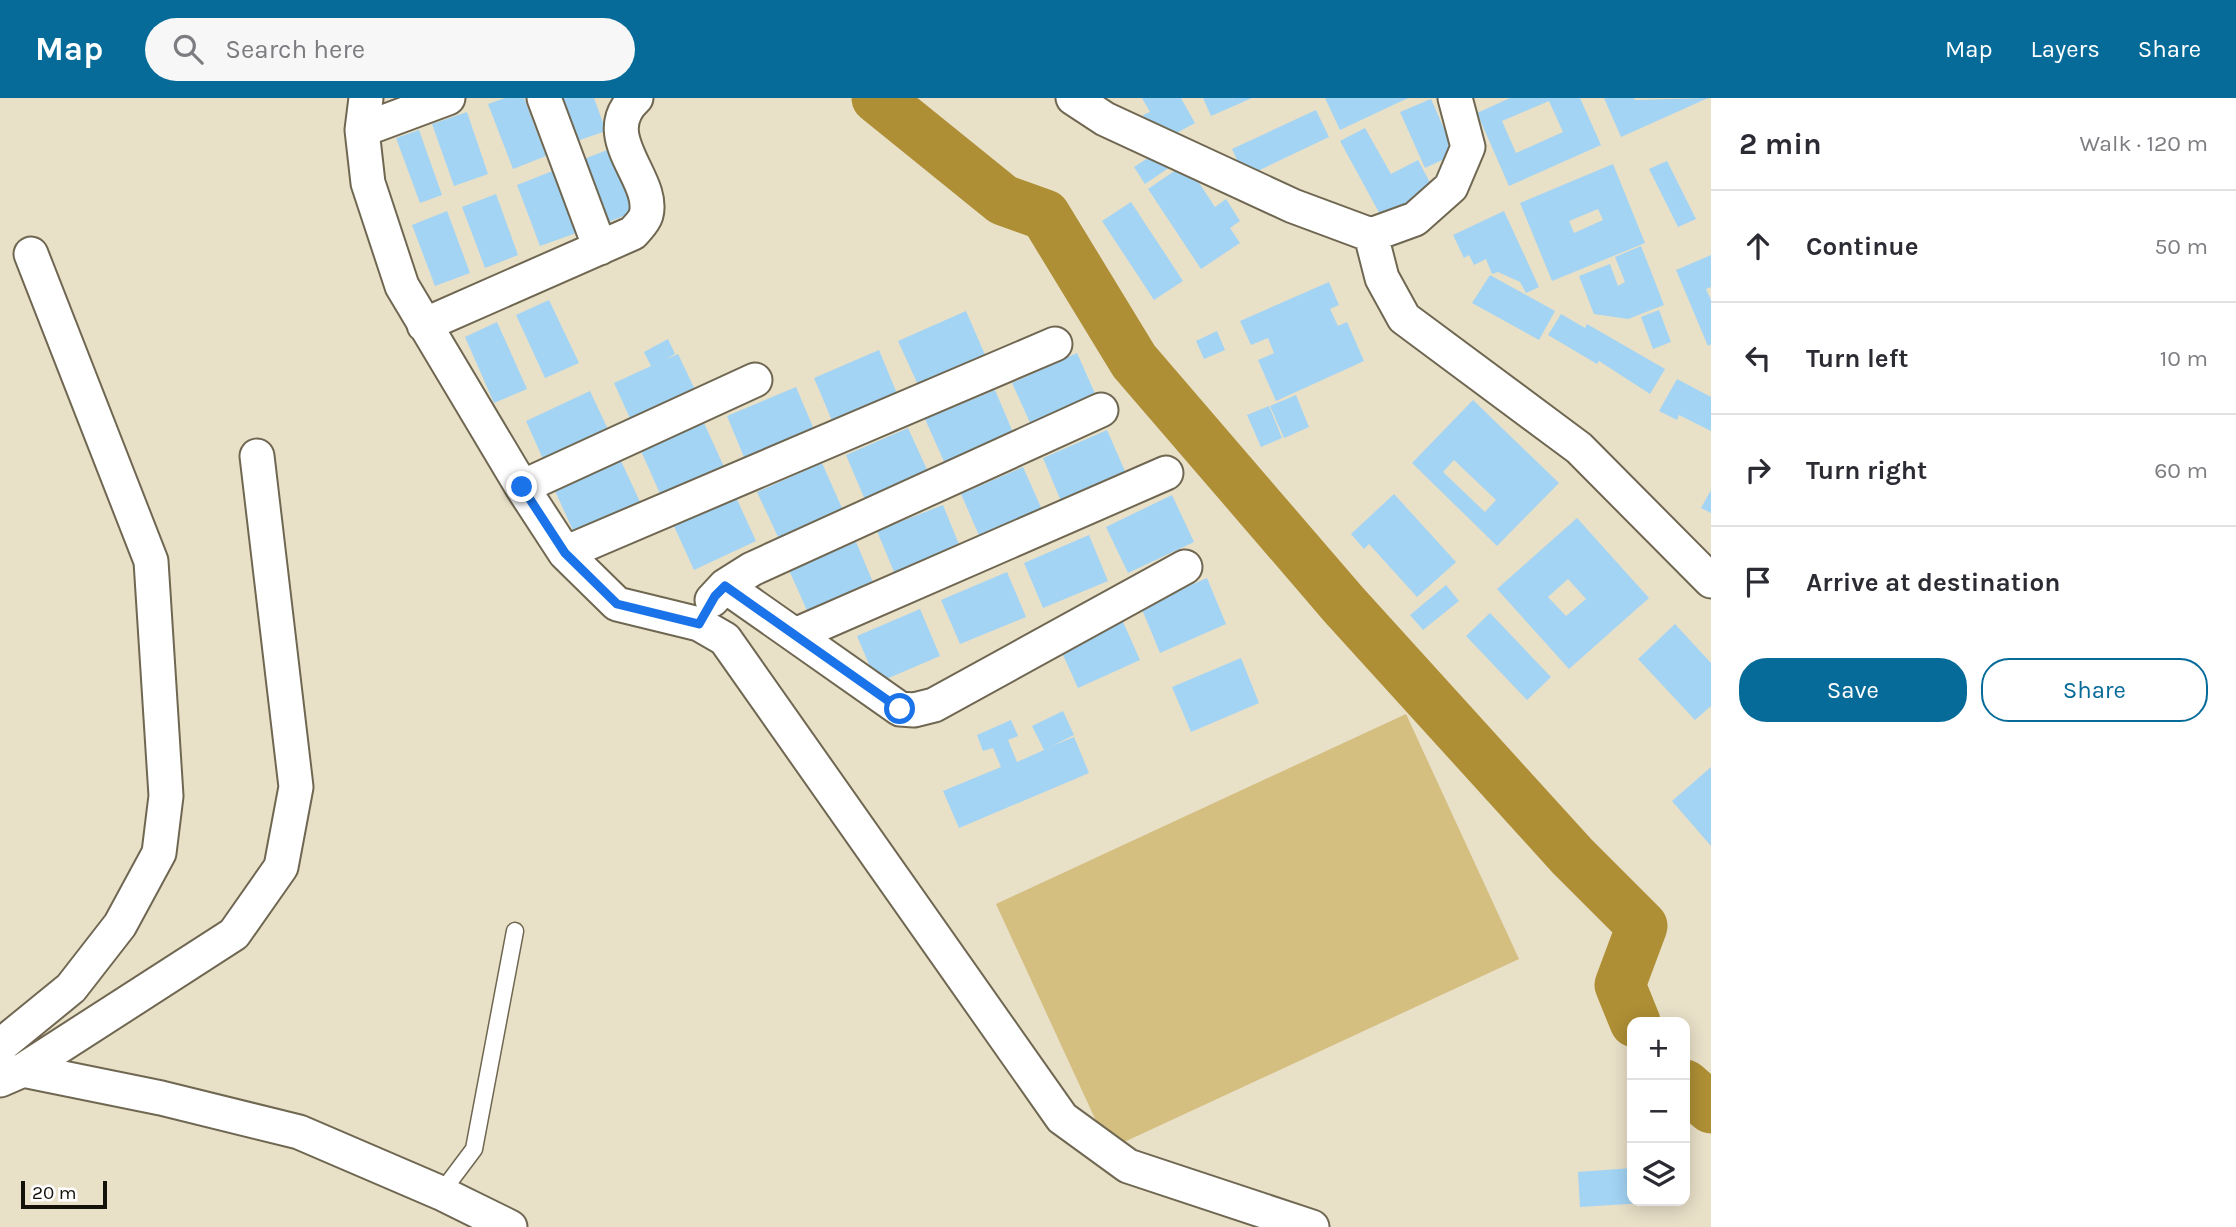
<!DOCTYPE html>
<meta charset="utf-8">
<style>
:root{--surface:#fff;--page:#f7f7f7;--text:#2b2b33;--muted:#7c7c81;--line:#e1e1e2;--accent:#076b99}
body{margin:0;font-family:Karla,sans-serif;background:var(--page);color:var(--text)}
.controls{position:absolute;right:21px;bottom:21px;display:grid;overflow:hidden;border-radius:14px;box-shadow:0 4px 18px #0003}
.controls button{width:63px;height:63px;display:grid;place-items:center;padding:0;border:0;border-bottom:2px solid var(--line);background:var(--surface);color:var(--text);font:35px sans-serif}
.scale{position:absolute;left:21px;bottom:18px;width:86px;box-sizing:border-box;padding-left:7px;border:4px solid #151209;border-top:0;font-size:19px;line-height:24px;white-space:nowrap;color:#151209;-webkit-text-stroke:5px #fff;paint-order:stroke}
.stop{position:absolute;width:21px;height:21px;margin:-16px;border:5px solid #1a73e8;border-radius:50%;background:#fff}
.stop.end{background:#1a73e8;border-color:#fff;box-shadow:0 2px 7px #0008}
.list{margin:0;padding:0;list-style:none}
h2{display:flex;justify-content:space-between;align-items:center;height:91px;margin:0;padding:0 28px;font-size:30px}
h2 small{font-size:23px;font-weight:400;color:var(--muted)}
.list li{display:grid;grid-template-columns:46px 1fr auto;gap:21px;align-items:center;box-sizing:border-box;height:112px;padding:0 28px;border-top:2px solid var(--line)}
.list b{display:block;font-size:26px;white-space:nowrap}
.list em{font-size:23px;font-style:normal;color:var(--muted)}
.actions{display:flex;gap:14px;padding:21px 28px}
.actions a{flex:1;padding:16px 0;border:2px solid var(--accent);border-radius:28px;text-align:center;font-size:24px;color:var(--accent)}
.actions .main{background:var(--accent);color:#fff}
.icon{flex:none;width:38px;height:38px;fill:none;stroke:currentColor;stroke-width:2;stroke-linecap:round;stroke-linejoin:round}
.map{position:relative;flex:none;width:1711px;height:1129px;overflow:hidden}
header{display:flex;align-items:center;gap:42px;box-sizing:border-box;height:98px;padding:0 35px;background:var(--accent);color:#fff}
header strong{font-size:33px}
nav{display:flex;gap:38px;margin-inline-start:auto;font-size:24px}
.search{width:490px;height:63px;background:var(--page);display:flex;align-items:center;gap:18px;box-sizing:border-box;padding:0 24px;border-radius:38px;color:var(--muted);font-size:26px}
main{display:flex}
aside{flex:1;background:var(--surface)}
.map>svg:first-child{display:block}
.green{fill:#d4be80}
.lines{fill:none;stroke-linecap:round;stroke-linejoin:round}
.river{stroke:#ae8f35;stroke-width:51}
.building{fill:#a3d4f4;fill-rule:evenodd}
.service-casing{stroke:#6f6751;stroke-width:19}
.minor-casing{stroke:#6f6751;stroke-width:37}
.service{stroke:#fff;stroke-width:16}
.minor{stroke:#fff;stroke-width:33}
.route{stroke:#1a73e8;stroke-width:9}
</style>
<header>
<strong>Map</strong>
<div class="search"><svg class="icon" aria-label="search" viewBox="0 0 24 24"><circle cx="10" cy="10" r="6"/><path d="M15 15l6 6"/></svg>Search here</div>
<nav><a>Map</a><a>Layers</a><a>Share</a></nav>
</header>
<main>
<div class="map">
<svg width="1711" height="1129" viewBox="0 0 1711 1129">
<rect width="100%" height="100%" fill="#e9e0c8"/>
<path class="green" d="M1406 616 1519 861 1109 1051 996 806Z"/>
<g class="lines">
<path class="river" d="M877 0 1003 102 1045 117 1134 263 1344 507 1572 758 1642 828 1620 887 1635 924
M1685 987 1711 1010"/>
</g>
<path class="building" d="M505 0H524L546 58 513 71 488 6Z
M556 0H594L606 33 571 45Z
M1142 0H1181L1195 25 1158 45 1143 17 1150 14Z
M1203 0H1252L1211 18Z
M1325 0H1408L1340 32Z
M1510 0H1580L1601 47 1509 88 1477 15ZM1549 3 1563 34 1516 55 1502 23Z
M1604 0H1634L1635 2 1708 0 1621 39Z
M1431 1 1455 56 1425 70 1400 14Z
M1316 12 1329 39 1245 79 1232 51Z
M467 14 488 76 454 88 432 26Z
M1365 30 1391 76 1418 62 1434 92 1382 120 1340 43Z
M419 32 442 97 420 105 396 40Z
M615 49 639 112 603 126 579 63Z
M1162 51 1173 67 1145 86 1134 69Z
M1667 63 1696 121 1678 129 1649 71Z
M1186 65 1215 109 1226 101 1240 123 1230 130 1240 145 1201 171 1148 91Z
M1613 66 1645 145 1552 183 1520 105ZM1598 111 1603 122 1574 135 1569 123Z
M555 72 579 134 540 148 517 87Z
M496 96 518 157 485 170 462 109Z
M1131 104 1183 183 1154 202 1102 123Z
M447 113 470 175 435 188 412 127Z
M1504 113 1539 189 1526 195 1520 184 1498 174 1492 176 1486 161 1474 167 1469 157 1464 160 1453 137Z
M1641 148 1664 207 1628 221 1594 216 1579 178 1610 166 1618 188 1625 184 1615 159Z
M1711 157V189L1706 191 1711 202V246L1708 248 1676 172Z
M1490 177 1555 213 1539 242 1472 205Z
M1329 184 1339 207 1330 211 1338 228 1347 224 1364 263 1276 303 1258 262 1274 255 1268 240 1251 247 1240 223Z
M549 202 579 265 545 280 516 217Z
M1659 212 1671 244 1653 251 1641 219Z
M966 213 986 259 919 289 898 243Z
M1561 216 1585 230 1587 226 1665 271 1650 296 1599 263 1597 266 1548 237Z
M497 224 527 291 494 305 465 239Z
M1217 233 1225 252 1204 261 1196 243Z
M668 241 675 256 665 262 678 256 698 298 633 327 614 285 651 268 644 254Z
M879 252 898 298 833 325 814 280Z
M1077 255 1097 300 1032 329 1012 285Z
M1677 281 1711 299V333L1679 317 1677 322 1659 313Z
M796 289 815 334 746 364 727 318Z
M995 292 1015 339 946 368 925 321Z
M590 293 612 340 547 370 526 323Z
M1296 297 1309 329 1284 340 1270 308Z
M1473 302 1559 385 1497 448 1412 365ZM1454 362 1496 402 1485 414 1443 374Z
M1269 308 1282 340 1261 349 1247 317Z
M704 325 725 371 662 400 641 353Z
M908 330 929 376 866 404 846 357Z
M1107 332 1128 380 1063 408 1043 360Z
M621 363 642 408 576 439 555 393Z
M822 365 842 410 778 439 757 394Z
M1023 369 1044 416 981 442 961 396Z
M1711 392V415L1701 410Z
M1394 396 1456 464 1417 499 1369 446 1364 451 1351 436Z
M735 397 756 443 694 472 673 426Z
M1172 397 1194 444 1128 475 1106 429Z
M943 407 962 454 897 481 877 433Z
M1577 420 1649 500 1569 571 1497 491ZM1568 481 1586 501 1566 518 1548 499Z
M1089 437 1108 483 1043 510 1024 465Z
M856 444 875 489 809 517 789 472Z
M1007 474 1026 519 960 546 941 502Z
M1207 480 1226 526 1160 555 1141 509Z
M1446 487 1459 503 1423 532 1410 517Z
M920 511 940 558 877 585 857 538Z
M1490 515 1551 579 1527 602 1466 538Z
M1120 517 1140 562 1078 590 1058 546Z
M1675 526 1711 565V608L1695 622 1638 561Z
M1241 560 1259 605 1191 634 1172 589Z
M1063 613 1074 637 1052 648 1074 639 1089 675 959 730 943 693 1001 669 993 650 983 653 977 637 1011 622 1018 638 1008 642 1017 664 1044 652 1032 628Z
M1711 669V748L1672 703Z
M1632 1070V1103H1644V1105L1580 1109 1578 1074Z"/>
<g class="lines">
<g class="service-casing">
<path id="service" d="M441 1095 474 1051 515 833"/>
</g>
<g class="minor-casing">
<path id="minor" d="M366 0 362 32 368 85 402 188 522 389 565 455 617 506 699 526 725 541 1062 1020 1128 1068 1312 1129
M544 0 600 150
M1073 0 1105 21 1293 108 1371 137 1415 121 1451 89 1468 49 1455 0
M362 32 448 0
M1371 137 1382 180 1404 220 1579 350 1711 483
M424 227 633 135C637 130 644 124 646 117 656 81 594 38 636 0
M522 389 755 282
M565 455 1055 246
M725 488 900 611 914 612 934 607 1185 469
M712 502 725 488 752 471 1101 312
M795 537 1166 375
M0 948 71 890 120 827 159 755 166 698 151 463 31 156
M23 972 161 1000 299 1034 441 1095 510 1129
M0 982 23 972 234 836 281 769 296 689 257 358"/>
</g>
<use href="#service" class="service"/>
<use href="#minor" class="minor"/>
</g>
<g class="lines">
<path class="route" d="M522 389 565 455 617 506 699 526 715 498 725 488 900 611"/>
</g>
</svg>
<div class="controls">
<button>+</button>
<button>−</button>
<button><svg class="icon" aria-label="layers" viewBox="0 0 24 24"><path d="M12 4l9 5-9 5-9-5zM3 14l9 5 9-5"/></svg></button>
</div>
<div class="scale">20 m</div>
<div class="stop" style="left:900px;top:611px"></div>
<div class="stop end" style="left:522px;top:389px"></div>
</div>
<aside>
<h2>2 min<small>Walk · 120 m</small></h2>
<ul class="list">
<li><svg class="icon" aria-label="ahead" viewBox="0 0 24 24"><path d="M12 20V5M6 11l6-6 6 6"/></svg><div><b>Continue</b></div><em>50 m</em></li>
<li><svg class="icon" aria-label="left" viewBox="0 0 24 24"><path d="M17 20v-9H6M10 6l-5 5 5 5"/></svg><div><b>Turn left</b></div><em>10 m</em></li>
<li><svg class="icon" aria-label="right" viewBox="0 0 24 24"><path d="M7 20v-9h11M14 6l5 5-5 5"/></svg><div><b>Turn right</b></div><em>60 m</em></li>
<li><svg class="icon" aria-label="arrive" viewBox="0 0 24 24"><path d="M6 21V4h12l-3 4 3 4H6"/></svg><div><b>Arrive at destination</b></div></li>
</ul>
<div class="actions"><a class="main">Save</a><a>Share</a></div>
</aside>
</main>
